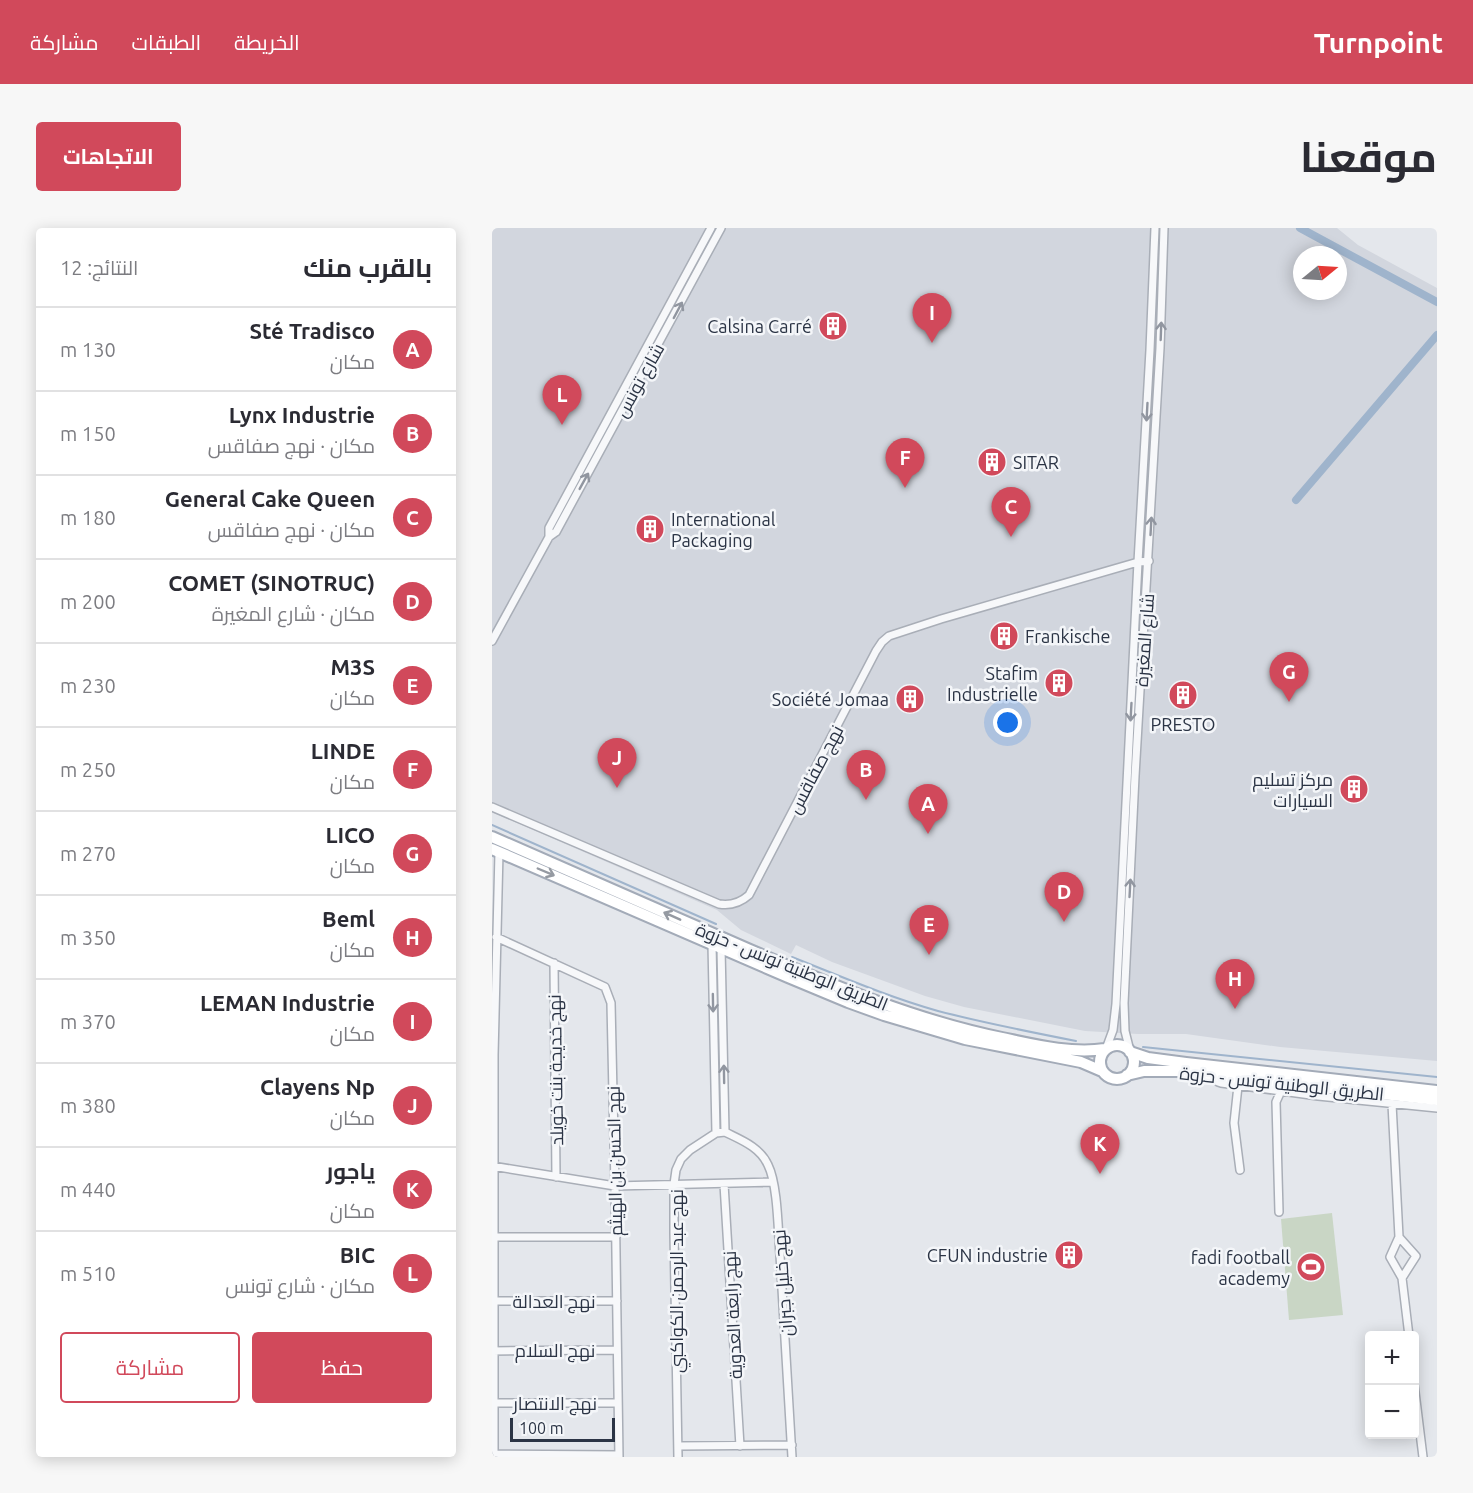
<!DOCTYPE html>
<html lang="ar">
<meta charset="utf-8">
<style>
:root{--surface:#fff;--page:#f7f7f7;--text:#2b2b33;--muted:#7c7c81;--line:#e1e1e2;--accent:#d1495b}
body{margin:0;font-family:Ubuntu,Cairo,sans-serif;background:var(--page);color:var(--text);direction:rtl}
.controls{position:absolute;right:18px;bottom:18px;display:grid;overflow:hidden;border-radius:6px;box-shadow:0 3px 15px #0003}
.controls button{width:54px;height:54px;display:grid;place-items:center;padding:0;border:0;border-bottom:2px solid var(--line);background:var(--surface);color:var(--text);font:30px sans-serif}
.compass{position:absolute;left:801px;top:18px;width:54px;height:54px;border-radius:50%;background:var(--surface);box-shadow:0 3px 15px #0003;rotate:72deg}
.scale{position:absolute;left:18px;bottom:15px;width:105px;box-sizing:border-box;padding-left:6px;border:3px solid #2b3445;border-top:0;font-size:16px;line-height:21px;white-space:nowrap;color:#2b3445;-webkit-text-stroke:4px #f4f6f9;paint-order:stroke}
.you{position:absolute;left:516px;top:495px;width:21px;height:21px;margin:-15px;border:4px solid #fff;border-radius:50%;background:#1a73e8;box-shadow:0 0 0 9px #1a73e833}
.badge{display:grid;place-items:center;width:39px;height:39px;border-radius:50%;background:var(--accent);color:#fff;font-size:20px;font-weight:700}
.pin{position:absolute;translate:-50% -50px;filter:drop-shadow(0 2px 3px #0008)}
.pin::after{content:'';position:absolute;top:32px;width:21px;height:18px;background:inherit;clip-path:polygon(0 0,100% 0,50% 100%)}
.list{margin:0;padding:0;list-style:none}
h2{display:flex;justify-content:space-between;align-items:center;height:78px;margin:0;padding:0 24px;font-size:26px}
h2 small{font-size:20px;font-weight:400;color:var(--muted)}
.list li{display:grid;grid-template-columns:39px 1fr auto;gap:18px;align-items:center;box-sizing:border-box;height:84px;padding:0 24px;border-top:2px solid var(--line)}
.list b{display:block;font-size:22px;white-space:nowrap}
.list p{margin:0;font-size:20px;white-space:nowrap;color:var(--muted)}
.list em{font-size:20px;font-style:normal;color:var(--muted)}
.actions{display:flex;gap:12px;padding:18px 24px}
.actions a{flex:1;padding:14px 0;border:2px solid var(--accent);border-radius:6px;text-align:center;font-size:21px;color:var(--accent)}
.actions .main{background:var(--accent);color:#fff}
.map{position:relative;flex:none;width:945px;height:1229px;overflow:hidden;direction:ltr;border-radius:6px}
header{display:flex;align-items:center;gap:36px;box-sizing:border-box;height:84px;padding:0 30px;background:var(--accent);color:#fff}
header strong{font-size:28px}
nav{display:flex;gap:33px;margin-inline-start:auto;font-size:21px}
.intro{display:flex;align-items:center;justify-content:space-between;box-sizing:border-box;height:144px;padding:0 36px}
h1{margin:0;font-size:42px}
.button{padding:15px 27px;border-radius:6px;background:var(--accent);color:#fff;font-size:21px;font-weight:700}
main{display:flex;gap:36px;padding:0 36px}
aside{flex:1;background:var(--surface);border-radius:6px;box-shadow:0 3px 15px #0003}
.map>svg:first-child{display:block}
.built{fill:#d2d6de;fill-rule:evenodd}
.green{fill:#c9d6c5}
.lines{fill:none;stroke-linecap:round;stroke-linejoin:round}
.stream{stroke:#9fb4cc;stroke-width:2}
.canal{stroke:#9fb4cc;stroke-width:8}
.minor-casing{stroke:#a9aeb7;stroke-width:10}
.primary-casing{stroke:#a3abb8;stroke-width:14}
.minor{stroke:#f7f8fa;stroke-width:7}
.primary{stroke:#fff;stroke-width:10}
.oneway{stroke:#9196a0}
.oneway2{stroke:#959aa2}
.labels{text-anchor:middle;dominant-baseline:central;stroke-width:5;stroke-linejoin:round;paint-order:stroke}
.poi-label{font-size:18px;fill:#2b3445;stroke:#f4f6f9;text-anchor:end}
.street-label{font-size:18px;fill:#2b3445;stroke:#f4f6f9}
</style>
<header>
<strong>Turnpoint</strong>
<nav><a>الخريطة</a><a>الطبقات</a><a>مشاركة</a></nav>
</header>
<div class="intro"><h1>موقعنا</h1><a class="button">الاتجاهات</a></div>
<main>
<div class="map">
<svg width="945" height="1229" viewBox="0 0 945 1229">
<rect width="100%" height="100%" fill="#e4e7ec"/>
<path class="built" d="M0 0H845L866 17 945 60V833L788 819 694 806H646L593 803 472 779 433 768 340 734 304 717 299 726 249 702 225 682 0 584ZM810 27H846V63H810Z"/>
<path class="green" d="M840 985 851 1087 797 1092 789 991Z"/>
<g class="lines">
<path class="stream" d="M0 597 224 696
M300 729C348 748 396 769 446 783 492 795 538 804 584 813
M651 819 945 849"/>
<path class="canal" d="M808 0 945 74
M804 272 945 107"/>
<g class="minor-casing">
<path id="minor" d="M57 309 64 304 229 0
M0 413 57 309V300L219 0
M0 579 227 676C239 678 248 675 257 667L384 423 390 414 397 408 449 391 646 334 657 333
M4 709 113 759 119 775 123 958 127 1229
M220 716 224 905
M229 720 233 904
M62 735 64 949
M614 821 621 802 624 776 646 334 658 122 663 0
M638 823 633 803 632 775 643 548 668 120 672 0
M721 847 726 854 729 855 826 868 945 880
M746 858 742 895 748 942
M900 876 907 1009 898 1029 910 1050 917 1108
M233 904C249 912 268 919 276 937 286 957 286 1004 288 1027 292 1095 296 1162 300 1229
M0 938 123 958 281 954
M232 956 248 1218
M787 984 784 874 789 863
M2 1009H124
M907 1009 924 1028 910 1050
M0 1073H125
M0 1123 125 1122
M922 1156 931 1229
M0 1175H126
M186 1218 300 1217
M0 1226 127 1227
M2 1229V827L7 624
M186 1229 182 1005V956L184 942 189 931 198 922 224 905 233 904"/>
</g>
<g class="primary-casing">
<path id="primary" d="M0 609C86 646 172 685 258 722 340 757 422 792 510 810 543 817 579 826 613 821
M0 621 296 749 356 774 392 787 473 811 589 834 610 843
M608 834a17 17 0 1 1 34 0a17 17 0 1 1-34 0Z
M638 824 656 830 694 835 945 863
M635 847 652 843H685L945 872"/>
</g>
<use href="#minor" class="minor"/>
<use href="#primary" class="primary"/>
</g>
<defs><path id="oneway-shaft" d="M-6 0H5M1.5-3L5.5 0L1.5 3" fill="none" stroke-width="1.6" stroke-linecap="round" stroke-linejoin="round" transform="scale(1.5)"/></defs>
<g class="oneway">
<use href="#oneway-shaft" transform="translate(186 82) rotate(-62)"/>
<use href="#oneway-shaft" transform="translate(669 103) rotate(-88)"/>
<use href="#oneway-shaft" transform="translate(655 184) rotate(93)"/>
<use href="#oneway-shaft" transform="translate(92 253) rotate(-61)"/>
<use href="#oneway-shaft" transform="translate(659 298) rotate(-87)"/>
<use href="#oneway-shaft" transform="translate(639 484) rotate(93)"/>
<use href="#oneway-shaft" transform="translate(638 660) rotate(-87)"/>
<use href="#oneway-shaft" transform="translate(221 775) rotate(89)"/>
<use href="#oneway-shaft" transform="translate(232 846) rotate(-91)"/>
</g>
<g class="oneway2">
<use href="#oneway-shaft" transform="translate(54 644) rotate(23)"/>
<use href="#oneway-shaft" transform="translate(180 688) rotate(-156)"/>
</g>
<defs>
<g id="building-disc" transform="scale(1.5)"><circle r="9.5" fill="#d1495b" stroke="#f4f6f9"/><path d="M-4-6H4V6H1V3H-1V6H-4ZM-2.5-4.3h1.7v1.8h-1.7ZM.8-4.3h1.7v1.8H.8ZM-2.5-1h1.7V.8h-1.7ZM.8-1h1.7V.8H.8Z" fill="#fff"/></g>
<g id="stadium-disc" transform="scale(1.5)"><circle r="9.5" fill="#d1495b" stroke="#f4f6f9"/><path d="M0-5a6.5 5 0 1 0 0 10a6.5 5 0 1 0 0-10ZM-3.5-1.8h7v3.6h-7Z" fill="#fff"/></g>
</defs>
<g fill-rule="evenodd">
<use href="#building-disc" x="341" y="98"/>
<use href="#building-disc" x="500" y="234"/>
<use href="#building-disc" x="158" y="301"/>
<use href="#building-disc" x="512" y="408"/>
<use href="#building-disc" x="567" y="455"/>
<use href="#building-disc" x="691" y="467"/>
<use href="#building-disc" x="418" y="471"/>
<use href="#building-disc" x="862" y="561"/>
<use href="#building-disc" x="577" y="1027"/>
<use href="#stadium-disc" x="819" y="1039"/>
</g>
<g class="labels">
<g class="poi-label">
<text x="320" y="98">Calsina Carré</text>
<text x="521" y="234" text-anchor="start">SITAR</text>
<text x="179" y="291" text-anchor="start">International<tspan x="179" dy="21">Packaging</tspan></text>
<text x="533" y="408" text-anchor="start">Frankische</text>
<text x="546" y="445">Stafim<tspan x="546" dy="21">Industrielle</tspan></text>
<text x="397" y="471">Société Jomaa</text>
<text x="691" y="496" text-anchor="middle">PRESTO</text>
<text x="841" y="551">مركز تسليم<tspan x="841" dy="21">السيارات</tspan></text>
<text x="556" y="1027">CFUN industrie</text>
<text x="798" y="1029">fadi football<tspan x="798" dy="21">academy</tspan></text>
</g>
<g class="street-label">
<text transform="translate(147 152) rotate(-61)">شارع تونس</text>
<text transform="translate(652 412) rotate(-86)">شارع المغيرة</text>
<text transform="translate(323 541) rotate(-62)">نهج صفاقس</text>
<text transform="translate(300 738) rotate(22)">الطريق الوطنية تونس - حزوة</text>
<text transform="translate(63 842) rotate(-91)">نهج خديجة بنت خويلد</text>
<text transform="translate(790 855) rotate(6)">الطريق الوطنية تونس - حزوة</text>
<text transform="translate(122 933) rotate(-91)">نهج الحسن بن الهيثم</text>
<text transform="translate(184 1053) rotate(-90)">نهج عبد الرحمن الكواكبي</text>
<text transform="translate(290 1055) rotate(-94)">نهج خليل جبران</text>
<text x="62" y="1073">نهج العدالة</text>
<text transform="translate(240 1087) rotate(-93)">نهج رابعة العدوية</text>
<text x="63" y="1122">نهج السلام</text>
<text x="63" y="1175">نهج الانتصار</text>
</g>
</g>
</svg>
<div class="controls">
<button>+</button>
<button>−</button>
</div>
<svg class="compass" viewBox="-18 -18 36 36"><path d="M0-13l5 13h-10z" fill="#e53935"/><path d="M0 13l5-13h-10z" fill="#7c7c81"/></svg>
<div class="scale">100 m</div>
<div class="you"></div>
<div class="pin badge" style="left:436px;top:606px">A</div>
<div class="pin badge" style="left:374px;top:572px">B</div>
<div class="pin badge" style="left:519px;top:309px">C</div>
<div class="pin badge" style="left:572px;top:694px">D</div>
<div class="pin badge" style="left:437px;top:727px">E</div>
<div class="pin badge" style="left:413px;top:260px">F</div>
<div class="pin badge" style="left:797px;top:474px">G</div>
<div class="pin badge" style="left:743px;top:781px">H</div>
<div class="pin badge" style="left:440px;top:115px">I</div>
<div class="pin badge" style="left:125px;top:560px">J</div>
<div class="pin badge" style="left:608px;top:946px">K</div>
<div class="pin badge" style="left:70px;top:197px">L</div>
</div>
<aside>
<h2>بالقرب منك<small>النتائج: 12</small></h2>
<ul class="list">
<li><span class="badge">A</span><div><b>Sté Tradisco</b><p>مكان</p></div><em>130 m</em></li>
<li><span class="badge">B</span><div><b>Lynx Industrie</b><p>مكان · نهج صفاقس</p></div><em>150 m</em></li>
<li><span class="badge">C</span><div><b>General Cake Queen</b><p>مكان · نهج صفاقس</p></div><em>180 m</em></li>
<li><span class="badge">D</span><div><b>COMET (SINOTRUC)</b><p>مكان · شارع المغيرة</p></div><em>200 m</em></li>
<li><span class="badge">E</span><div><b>M3S</b><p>مكان</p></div><em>230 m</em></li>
<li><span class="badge">F</span><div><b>LINDE</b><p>مكان</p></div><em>250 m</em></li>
<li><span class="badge">G</span><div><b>LICO</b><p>مكان</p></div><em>270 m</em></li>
<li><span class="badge">H</span><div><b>Beml</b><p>مكان</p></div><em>350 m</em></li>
<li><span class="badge">I</span><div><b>LEMAN Industrie</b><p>مكان</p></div><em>370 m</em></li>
<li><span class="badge">J</span><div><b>Clayens Np</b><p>مكان</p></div><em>380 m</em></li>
<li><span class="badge">K</span><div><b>ياجور</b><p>مكان</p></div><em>440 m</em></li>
<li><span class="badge">L</span><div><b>BIC</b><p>مكان · شارع تونس</p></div><em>510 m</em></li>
</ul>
<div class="actions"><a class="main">حفظ</a><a>مشاركة</a></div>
</aside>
</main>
